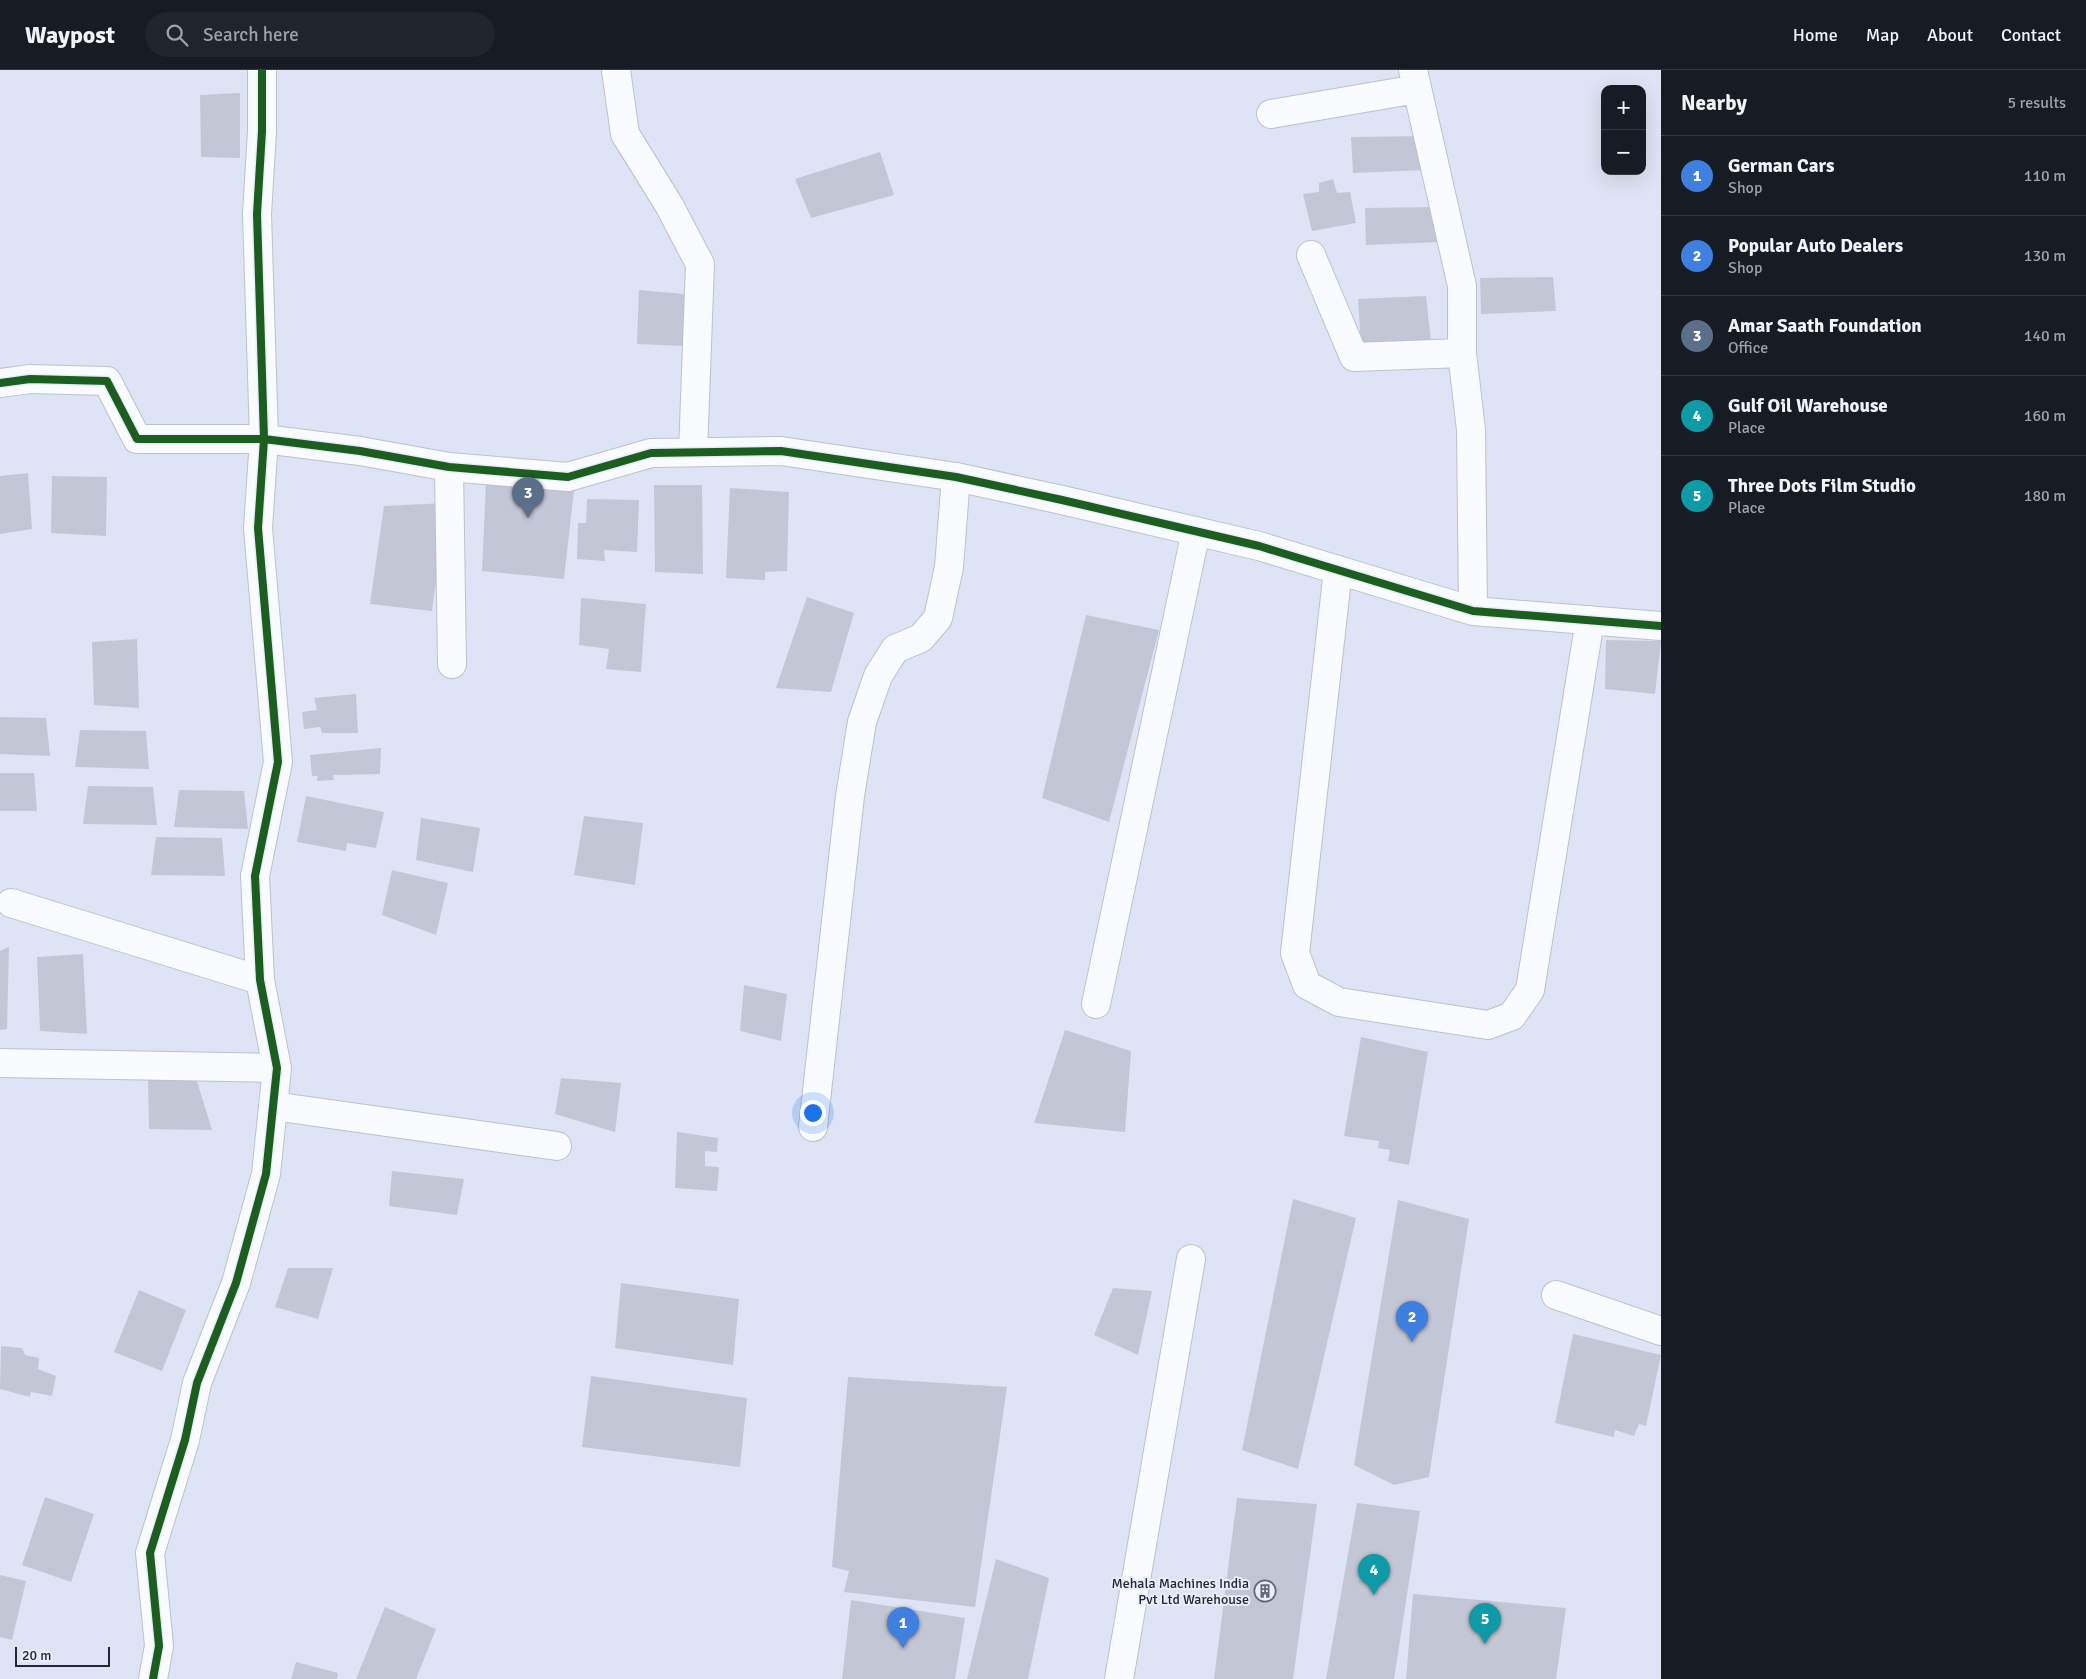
<!DOCTYPE html>
<meta charset="utf-8">
<style>
:root{--surface:#171b24;--page:#20242c;--text:#f1f3f6;--muted:#9ea1a6;--line:#363941;--accent:#2563eb}
body{margin:0;font-family:Signika,sans-serif;background:var(--page);color:var(--text)}
.controls{position:absolute;right:15px;top:15px;display:grid;overflow:hidden;border-radius:10px;box-shadow:0 5px 20px #0002}
.controls button{width:45px;height:45px;display:grid;place-items:center;padding:0;border:0;border-bottom:1px solid var(--line);background:var(--surface);color:var(--text);font:25px sans-serif}
.scale{position:absolute;left:15px;bottom:12px;width:95px;box-sizing:border-box;padding-left:5px;border:2px solid #232732;border-top:0;font-size:14px;line-height:18px;white-space:nowrap;color:#232732;-webkit-text-stroke:4px #e9edfa;paint-order:stroke}
.you{position:absolute;left:812px;top:1042px;width:18px;height:18px;margin:-12px;border:4px solid #fff;border-radius:50%;background:#1a73e8;box-shadow:0 0 0 8px #1a73e833}
.badge{display:grid;place-items:center;width:32px;height:32px;border-radius:50%;background:var(--accent);color:#fff;font-size:16px;font-weight:700}
.pin{position:absolute;translate:-50% -41px;filter:drop-shadow(0 1px 2px #0008)}
.pin::after{content:'';position:absolute;top:26px;width:18px;height:15px;background:inherit;clip-path:polygon(0 0,100% 0,50% 100%)}
.list{margin:0;padding:0;list-style:none}
h2{display:flex;justify-content:space-between;align-items:center;height:65px;margin:0;padding:0 20px;font-size:21px}
h2 small{font-size:16px;font-weight:400;color:var(--muted)}
.list li{display:grid;grid-template-columns:32px 1fr auto;gap:15px;align-items:center;box-sizing:border-box;height:80px;padding:0 20px;border-top:1px solid var(--line)}
.list b{display:block;font-size:19px;white-space:nowrap}
.list p{margin:0;font-size:16px;white-space:nowrap;color:var(--muted)}
.list em{font-size:16px;font-style:normal;color:var(--muted)}
.icon{flex:none;width:28px;height:28px;fill:none;stroke:currentColor;stroke-width:2;stroke-linecap:round;stroke-linejoin:round}
.map{position:relative;flex:none;width:1661px;height:1609px;overflow:hidden}
header{display:flex;align-items:center;gap:30px;box-sizing:border-box;height:70px;padding:0 25px;background:var(--surface);border-bottom:1px solid var(--line)}
header strong{font-size:24px}
nav{display:flex;gap:28px;margin-inline-start:auto;font-size:18px}
.search{width:350px;height:45px;background:var(--page);display:flex;align-items:center;gap:12px;box-sizing:border-box;padding:0 18px;border-radius:28px;color:var(--muted);font-size:19px}
main{display:flex}
aside{flex:1;background:var(--surface)}
.map>svg:first-child{display:block}
.building{fill:#c3c7d5}
.lines{fill:none;stroke-linecap:round;stroke-linejoin:round}
.minor-casing{stroke:#bcc1ce;stroke-width:30}
.minor{stroke:#fafbfe;stroke-width:28}
.cycleway-casing{stroke:#e9edfa;stroke-width:11}
.cycleway{stroke:#1b5e20;stroke-width:8}
.labels{text-anchor:middle;dominant-baseline:central;stroke-width:4;stroke-linejoin:round;paint-order:stroke}
.poi-label{font-size:14px;fill:#232732;stroke:#e9edfa;text-anchor:end}
</style>
<header>
<strong>Waypost</strong>
<div class="search"><svg class="icon" aria-label="search" viewBox="0 0 24 24"><circle cx="10" cy="10" r="6"/><path d="M15 15l6 6"/></svg>Search here</div>
<nav><a>Home</a><a>Map</a><a>About</a><a>Contact</a></nav>
</header>
<main>
<div class="map">
<svg width="1661" height="1609" viewBox="0 0 1661 1609">
<rect width="100%" height="100%" fill="#dee4f5"/>
<path class="building" d="M240 23V88L201 87 200 25Z
M1424 66 1427 100 1353 103 1351 67Z
M880 82 894 125 811 148 795 109Z
M1333 109 1337 123 1350 122 1356 153 1312 161 1303 124 1319 122V113Z
M1438 137 1441 172 1366 175 1365 138Z
M1553 207 1556 241 1481 244 1480 208Z
M639 220 685 224V276L637 274Z
M1426 226 1431 270 1361 275 1358 229Z
M28 403 32 459 0 464V406Z
M52 406 107 407 106 466 51 463Z
M486 412 574 420 564 509 482 501Z
M654 415H702L703 504 655 502Z
M730 418 789 422 787 501 765 502V510L726 508Z
M587 429 639 430 637 482 604 480 605 491 577 489 578 453H586Z
M446 433 432 541 370 534 384 436Z
M807 527 854 543 831 622 776 618Z
M581 528 646 534 641 602 606 599 609 579 579 575Z
M1086 545 1159 560 1109 752 1042 728Z
M137 569 139 638 94 635 92 572Z
M1606 570 1661 571 1655 624 1605 619Z
M356 624 358 663H322L320 657 304 659 302 642 317 640 314 628Z
M0 647 46 648 50 686 0 684Z
M80 660 146 661 149 699 75 697Z
M381 678 380 704 333 705 334 710 317 711 318 706H312L310 685Z
M0 703H34L37 741H0Z
M88 716 153 717 157 755 83 754Z
M179 720 244 721 248 759 174 757Z
M306 726 384 742 376 778 347 773 346 781 297 772Z
M584 746 643 753 635 815 574 805Z
M421 748 480 758 473 802 416 790Z
M156 767 222 768 225 806 151 805Z
M392 800 448 813 436 865 382 845Z
M9 877 7 959 0 960V881Z
M83 884 87 964 40 961 37 887Z
M744 915 787 924 781 971 740 961Z
M1065 960 1131 981 1125 1062 1034 1053Z
M1361 967 1428 982 1409 1095 1388 1091 1390 1080 1378 1078 1379 1071 1344 1066Z
M148 1008H196L212 1060 149 1059Z
M561 1008 621 1013 615 1062 555 1044Z
M677 1062 718 1068 717 1082 705 1081V1096L719 1097 717 1121 675 1118Z
M392 1101 464 1109 457 1145 389 1136Z
M1293 1129 1356 1148 1298 1399 1242 1380Z
M1398 1130 1469 1149 1429 1407 1394 1415 1354 1395Z
M288 1198H333L318 1249 275 1237Z
M621 1213 739 1229 733 1295 615 1278Z
M1113 1218 1152 1221 1138 1285 1094 1265Z
M139 1220 186 1240 162 1301 114 1282Z
M1573 1264 1661 1285 1646 1356 1639 1354 1634 1366 1615 1360 1614 1367 1555 1353Z
M1 1276 22 1278 25 1285 39 1288 38 1299 56 1306 52 1326 31 1322 30 1327 0 1319Z
M591 1306 747 1328 740 1397 582 1377Z
M848 1307 1007 1317 975 1537 844 1522 849 1501 832 1497Z
M45 1427 94 1444 71 1512 22 1495Z
M1237 1428 1317 1434 1293 1609H1214Z
M1357 1433 1420 1441 1394 1609H1326Z
M996 1489 1049 1508 1028 1609H967Z
M0 1505 26 1511 12 1570 0 1567Z
M1413 1524 1566 1538 1556 1609H1406Z
M851 1530 965 1548 955 1609H842Z
M385 1537 436 1559 416 1609H356Z
M296 1592 338 1603 337 1609H291Z"/>
<g class="lines">
<g class="minor-casing">
<path id="minor" d="M616 0 625 64 669 135 700 194 693 382
M1413 0 1462 216V283L1471 360 1473 541
M1271 44 1417 19
M1311 185 1354 287 1462 283
M0 313 30 309 107 311 137 369H264L360 381 449 397 568 407 651 383 781 381 956 407 1062 430 1259 476 1473 541 1661 556
M449 397 452 594
M1338 500 1295 883 1307 915 1339 932 1488 955 1512 946 1530 920 1590 550
M11 833 260 910
M1096 934 1196 461
M0 993 277 998
M273 1036 557 1076
M813 1057 850 726 862 652 878 606 895 579 921 568 938 548 949 497 956 407
M1556 1225 1661 1261
M153 1609 159 1576 150 1483 185 1370 197 1313 236 1213 266 1104 277 998 260 910 255 806 278 692 258 458 264 369 257 144 262 61V0
M1119 1609 1191 1189"/>
</g>
<use href="#minor" class="minor"/>
<g class="cycleway-casing">
<path id="cycleway" d="M0 313 30 309 107 311 137 369H264L360 381 449 397 568 407 651 383 781 381 956 407 1062 430 1259 476 1473 541 1661 556
M153 1609 159 1576 150 1483 185 1370 197 1313 236 1213 266 1104 277 998 260 910 255 806 278 692 258 458 264 369 257 144 262 61V0"/>
</g>
<use href="#cycleway" class="cycleway"/>
</g>
<defs>
<g id="building-ring" transform="scale(1.125)"><circle r="9.5" fill="#e9edfa" stroke="#646976" stroke-width="1.5"/><path d="M-4-6H4V6H1V3H-1V6H-4ZM-2.5-4.3h1.7v1.8h-1.7ZM.8-4.3h1.7v1.8H.8ZM-2.5-1h1.7V.8h-1.7ZM.8-1h1.7V.8H.8Z" fill="#646976"/></g>
</defs>
<g fill-rule="evenodd">
<use href="#building-ring" x="1265" y="1521"/>
</g>
<g class="labels">
<g class="poi-label">
<text x="1249" y="1513">Mehala Machines India<tspan x="1249" dy="16">Pvt Ltd Warehouse</tspan></text>
</g>
</g>
</svg>
<div class="controls">
<button>+</button>
<button>−</button>
</div>
<div class="scale">20 m</div>
<div class="you"></div>
<div class="pin badge" style="left:903px;top:1578px;background:#3f7fe0">1</div>
<div class="pin badge" style="left:1412px;top:1272px;background:#3f7fe0">2</div>
<div class="pin badge" style="left:528px;top:448px;background:#5c6f8a">3</div>
<div class="pin badge" style="left:1374px;top:1525px;background:#0f9aa8">4</div>
<div class="pin badge" style="left:1485px;top:1574px;background:#0f9aa8">5</div>
</div>
<aside>
<h2>Nearby<small>5 results</small></h2>
<ul class="list">
<li><span class="badge" style="background:#3f7fe0">1</span><div><b>German Cars</b><p>Shop</p></div><em>110 m</em></li>
<li><span class="badge" style="background:#3f7fe0">2</span><div><b>Popular Auto Dealers</b><p>Shop</p></div><em>130 m</em></li>
<li><span class="badge" style="background:#5c6f8a">3</span><div><b>Amar Saath Foundation</b><p>Office</p></div><em>140 m</em></li>
<li><span class="badge" style="background:#0f9aa8">4</span><div><b>Gulf Oil Warehouse</b><p>Place</p></div><em>160 m</em></li>
<li><span class="badge" style="background:#0f9aa8">5</span><div><b>Three Dots Film Studio</b><p>Place</p></div><em>180 m</em></li>
</ul>
</aside>
</main>
